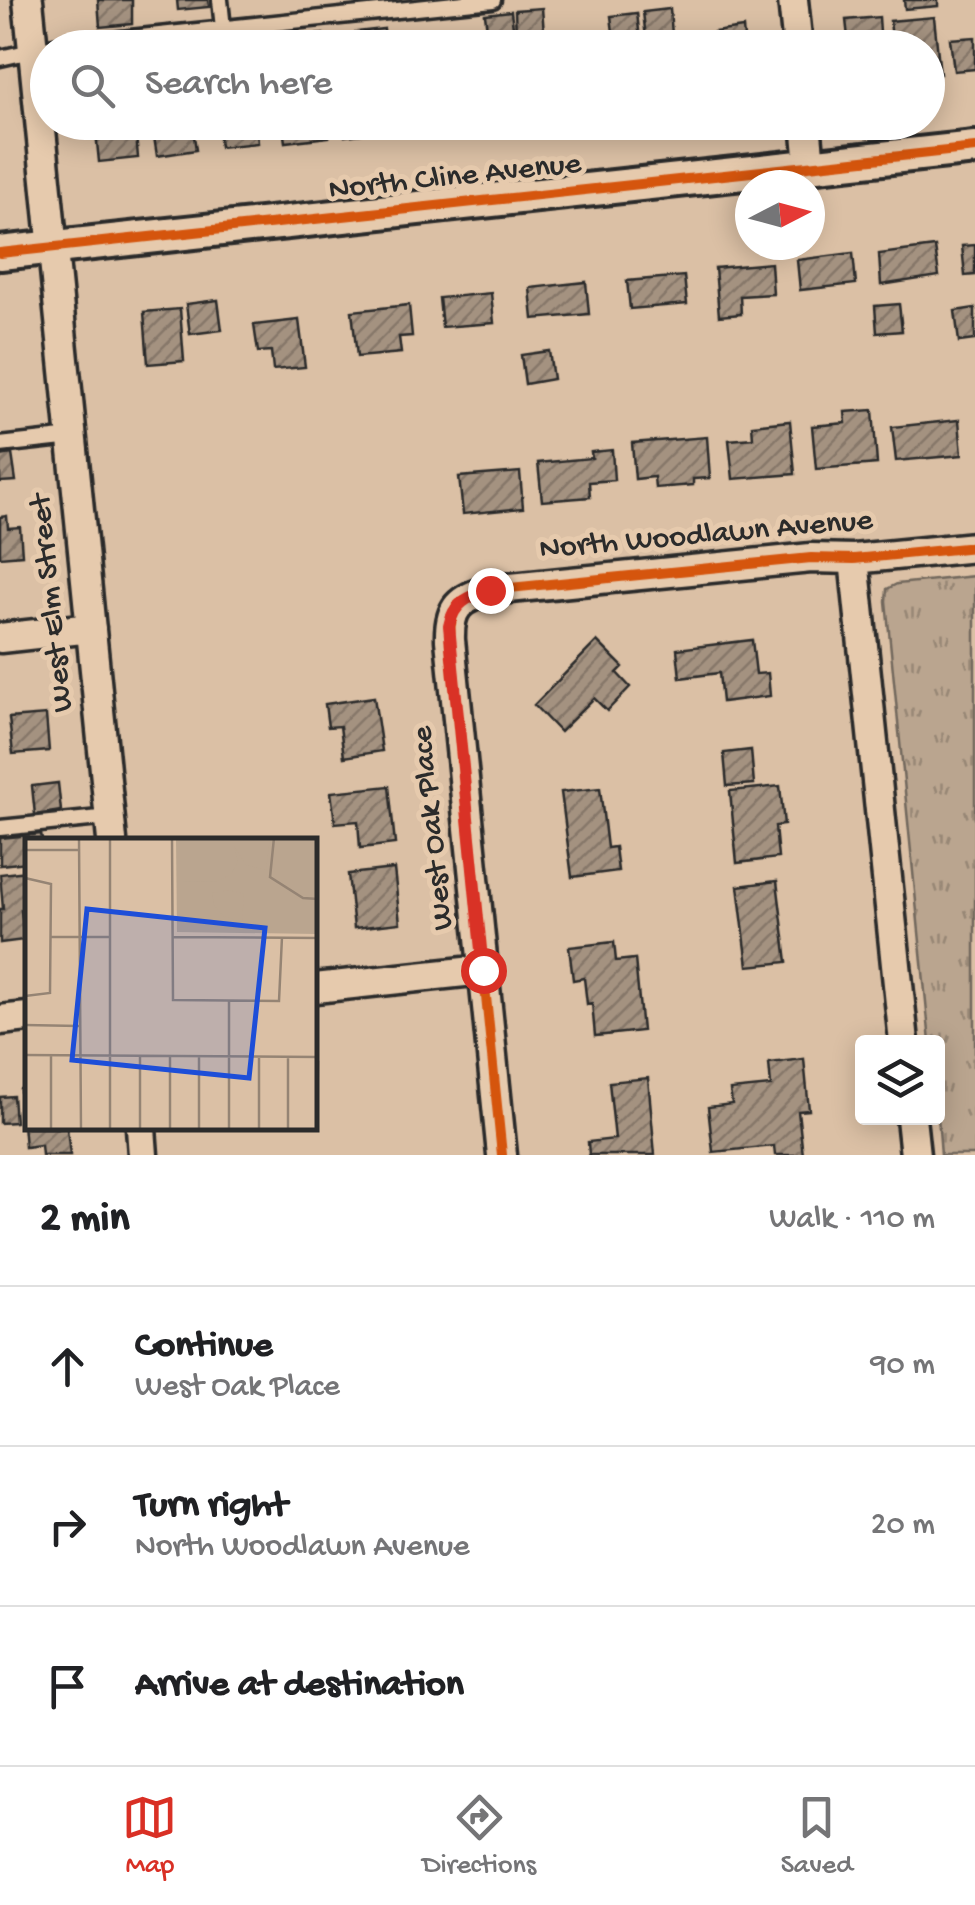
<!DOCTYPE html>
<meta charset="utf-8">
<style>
:root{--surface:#fff;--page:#f2f2f2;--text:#202124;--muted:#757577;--line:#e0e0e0;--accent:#d93025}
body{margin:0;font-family:"Gochi Hand",sans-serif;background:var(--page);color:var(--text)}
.controls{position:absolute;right:30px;bottom:30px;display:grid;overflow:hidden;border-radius:10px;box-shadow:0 5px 25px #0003}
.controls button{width:90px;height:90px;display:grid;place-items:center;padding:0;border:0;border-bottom:2px solid var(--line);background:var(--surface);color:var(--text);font:50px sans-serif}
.compass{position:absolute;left:735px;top:170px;width:90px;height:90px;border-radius:50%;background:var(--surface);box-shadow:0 5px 25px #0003;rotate:84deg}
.stop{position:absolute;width:30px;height:30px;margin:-22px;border:8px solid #d93025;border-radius:50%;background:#fff}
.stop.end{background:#d93025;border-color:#fff;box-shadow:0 2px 10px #0008}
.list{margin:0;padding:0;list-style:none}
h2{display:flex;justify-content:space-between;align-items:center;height:130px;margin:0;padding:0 40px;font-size:42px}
h2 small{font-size:32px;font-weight:400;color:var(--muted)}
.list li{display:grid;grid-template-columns:65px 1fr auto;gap:30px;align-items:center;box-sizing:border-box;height:160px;padding:0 40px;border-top:2px solid var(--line)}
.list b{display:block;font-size:38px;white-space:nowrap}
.list p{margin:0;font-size:32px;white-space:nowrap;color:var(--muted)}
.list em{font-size:32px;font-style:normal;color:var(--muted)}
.icon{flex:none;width:55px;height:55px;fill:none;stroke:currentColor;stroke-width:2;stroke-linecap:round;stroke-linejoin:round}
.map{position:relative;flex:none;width:975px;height:1155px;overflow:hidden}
.search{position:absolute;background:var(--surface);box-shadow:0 5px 25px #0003;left:30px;right:30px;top:30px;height:110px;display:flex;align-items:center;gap:25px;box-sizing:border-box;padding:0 35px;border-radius:55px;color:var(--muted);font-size:38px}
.sheet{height:610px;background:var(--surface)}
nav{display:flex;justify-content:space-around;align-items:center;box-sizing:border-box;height:140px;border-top:2px solid var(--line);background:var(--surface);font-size:28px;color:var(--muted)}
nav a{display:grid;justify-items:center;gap:5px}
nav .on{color:var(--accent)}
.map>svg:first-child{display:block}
.park{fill:url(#park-tufts);stroke:#72685d;stroke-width:2.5}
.building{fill:url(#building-hatch);stroke:#2b2b2b;stroke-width:2.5}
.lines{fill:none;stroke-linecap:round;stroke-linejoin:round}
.service-casing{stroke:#2b2b2b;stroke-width:21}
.minor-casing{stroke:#2b2b2b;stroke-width:35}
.tertiary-casing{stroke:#2b2b2b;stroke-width:40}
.service{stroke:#e6caad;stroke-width:14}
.minor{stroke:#e6caad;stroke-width:28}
.tertiary{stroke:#e6caad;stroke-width:32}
.cycleway-casing{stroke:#e6caad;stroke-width:16}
.cycleway{stroke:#d5540f;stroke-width:10}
.route{stroke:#d93025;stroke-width:12}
.labels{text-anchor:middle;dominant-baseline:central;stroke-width:10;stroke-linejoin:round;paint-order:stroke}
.street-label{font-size:32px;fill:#2b2b2b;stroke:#e6caad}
.inset-road{fill:none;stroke:#958474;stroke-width:2.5}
.view{fill:#1d4ed8;fill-opacity:0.15;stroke:#1d4ed8;stroke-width:5}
.inset-edge{fill:none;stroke:#2b2b2b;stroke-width:5}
</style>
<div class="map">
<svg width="975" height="1155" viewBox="0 0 975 1155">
<defs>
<pattern id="park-tufts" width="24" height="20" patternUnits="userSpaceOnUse" patternTransform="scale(2.5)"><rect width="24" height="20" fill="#baa58f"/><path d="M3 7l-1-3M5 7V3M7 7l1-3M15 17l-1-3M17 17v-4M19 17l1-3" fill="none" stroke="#978775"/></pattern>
<pattern id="building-hatch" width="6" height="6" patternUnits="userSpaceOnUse" patternTransform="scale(2.5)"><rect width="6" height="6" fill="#a49280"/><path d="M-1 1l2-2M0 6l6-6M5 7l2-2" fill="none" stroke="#867769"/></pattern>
</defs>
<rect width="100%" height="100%" fill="#dbc0a5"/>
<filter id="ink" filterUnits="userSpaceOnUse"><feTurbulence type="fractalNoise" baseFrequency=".01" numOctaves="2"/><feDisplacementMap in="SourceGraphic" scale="20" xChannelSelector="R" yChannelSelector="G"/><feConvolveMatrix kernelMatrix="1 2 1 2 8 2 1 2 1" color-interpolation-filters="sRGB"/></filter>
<g filter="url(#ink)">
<path class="park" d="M975 576V1155H941L938 1116V1042H930L886 601 887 589 897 584Z"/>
<path class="building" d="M98 0H132V24L100 27Z
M177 0H208L209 7 178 10Z
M904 0H938V6L905 9Z
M542 8 544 33 516 35 515 10Z
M670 9 672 35 646 38 643 12Z
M511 11 514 35 488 38 485 14Z
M637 13 641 48H615L611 16Z
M879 17 881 48H841L849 46 846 20Z
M934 17 940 74 928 75V48H893L890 21Z
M743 28 745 48H716L714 32Z
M384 29 386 48H357L356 32Z
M323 34 324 48H293L292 37Z
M975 37V69L954 71 950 39Z
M115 122H135L138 158 99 162 96 132 116 130Z
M192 122 196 150 157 156 152 124Z
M217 122H256L258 143 220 147Z
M282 122H327L329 137 285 142Z
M343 122H384L385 131 345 136Z
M409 122H447L448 129 410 133Z
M975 245V275L965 276 962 246Z
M935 247 939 276 881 285 879 254Z
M853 253 856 284 800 290 797 260Z
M771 263 773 294 740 296 741 314 719 316 715 268Z
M684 276 687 304 630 309 627 281Z
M586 282 589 314 533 319 530 288Z
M491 293 494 323 442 327 439 298Z
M218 300 222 330 190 334 186 304Z
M899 304 902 331 877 333 875 306Z
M409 305 412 336 399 337 401 353 357 357 352 311Z
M975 308V340L959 342 955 311Z
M180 309 184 361 148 364 144 312Z
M299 320 305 367 273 370 271 351 258 352 254 325Z
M549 351 553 379 525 384 521 355Z
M873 410 877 464 816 469 812 426 846 423 845 412Z
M959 420 962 455 896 461 892 427Z
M790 421 795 474 733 479 729 440 753 438 752 425Z
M707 437 710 478 693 479V485L655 488 654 477 635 479 632 443Z
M612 450 614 480 589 482 590 497 542 501 538 463 592 458 591 452Z
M12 454 16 481 0 482V456Z
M520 472 523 508 463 514 459 477Z
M7 516 8 528 20 527 22 555 0 557V517Z
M752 640 756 674 768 673 770 696 722 702 719 673 680 678 677 649Z
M597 641 623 667 617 673 630 687 607 711 594 698 560 732 534 705Z
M374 697 382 751 344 757 340 726 328 727 325 704Z
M46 715 49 751 13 754 9 718Z
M751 750 754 784 727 786 724 753Z
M58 783 61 811 35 815 32 786Z
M389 786 395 844 360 848 358 821 335 823 331 792Z
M780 786 784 825 775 826 778 858 737 863 730 791Z
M600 788 607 848 615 847 618 871 572 877 561 792Z
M41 834 42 840H28V862L0 865V838Z
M394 869 400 923 354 928 348 874Z
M28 871V909L21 910 24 940 0 943V909H3L0 874Z
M777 881 787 962 748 966 738 886Z
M614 942 616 961 635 959 642 1031 595 1036 592 1003 587 1004 584 978 573 980 569 947Z
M804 1059 809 1110 798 1111 803 1155H775L774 1146 713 1152 708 1107 732 1104 730 1090 771 1086 769 1063Z
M648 1078 655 1155H589L588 1142 615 1139 609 1082Z
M28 1088V1128H67L70 1155H42L41 1145 25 1147 20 1089Z
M13 1096 15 1122 0 1123V1097Z"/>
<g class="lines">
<g class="service-casing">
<path id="service" d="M220 0 223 28
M0 58 54 46 493 0
M0 445 72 437
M0 828 110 817"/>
</g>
<g class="minor-casing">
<path id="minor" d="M28 0 112 840
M793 0 798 48
M806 122 810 165
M854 559 904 1042
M0 638 91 628
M315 988 483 970
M0 1020 28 1017
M911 1118 915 1155
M141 1128 143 1155
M502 1155 450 640C449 607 459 599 490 590L811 558 854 559 975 547"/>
</g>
<g class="tertiary-casing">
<path id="tertiary" d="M0 253 975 148"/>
</g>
<use href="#service" class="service"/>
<use href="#minor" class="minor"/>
<use href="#tertiary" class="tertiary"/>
<g class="cycleway-casing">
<path id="cycleway" d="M0 253 975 148
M502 1155 450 640C449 607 459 599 490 590L811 558 854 559 975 547"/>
</g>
<use href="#cycleway" class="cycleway"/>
</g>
</g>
<g class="lines" filter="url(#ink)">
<path class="route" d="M483 970 449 626C453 603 469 596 490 590"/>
</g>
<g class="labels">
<g class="street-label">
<text transform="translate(455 178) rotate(-6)">North Cline Avenue</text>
<text transform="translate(706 536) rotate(-5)">North Woodlawn Avenue</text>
<text transform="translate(53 603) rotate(-96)">West Elm Street</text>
<text transform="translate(434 828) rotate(-96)">West Oak Place</text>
</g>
</g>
<g transform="translate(25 838)">
<rect width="292" height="292" fill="#dbc0a5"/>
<path d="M151 0H292V96L152 94Z" fill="#baa58f"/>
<path d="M158 0H245L241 32 221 27 209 8 213 24 206 36 193 43 158 44ZM204 52 219 56 217 84 198 78 189 67 187 55Z" fill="#baa58f"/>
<path class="inset-road" d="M54 0 56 292M85 0V292M147 0 148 162 254 163 257 99M249 0 245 39 278 60 293 61M0 12H54M0 40 26 46 25 155 0 158M26 99H85M147 99 293 100M204 163V292M0 187 54 188M0 217 293 219M26 217V292M115 218V292M174 218V292M145 292V218M234 292V218M263 292V218M292 292 293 223"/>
<path class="view" d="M62 71 240 90 224 240 47 222Z"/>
<rect width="292" height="292" class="inset-edge"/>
</g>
</svg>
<div class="controls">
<button><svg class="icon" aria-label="layers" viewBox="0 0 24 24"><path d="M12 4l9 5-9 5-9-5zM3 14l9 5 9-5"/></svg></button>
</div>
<svg class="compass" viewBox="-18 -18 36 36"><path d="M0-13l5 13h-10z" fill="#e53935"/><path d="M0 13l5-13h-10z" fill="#757577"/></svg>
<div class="stop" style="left:483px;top:970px"></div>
<div class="stop end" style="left:490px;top:590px"></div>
<div class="search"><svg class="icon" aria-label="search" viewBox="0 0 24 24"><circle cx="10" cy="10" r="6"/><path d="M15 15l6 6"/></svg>Search here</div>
</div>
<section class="sheet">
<h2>2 min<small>Walk · 110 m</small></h2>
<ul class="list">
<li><svg class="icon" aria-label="ahead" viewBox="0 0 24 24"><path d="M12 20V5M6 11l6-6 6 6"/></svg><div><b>Continue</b><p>West Oak Place</p></div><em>90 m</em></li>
<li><svg class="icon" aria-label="right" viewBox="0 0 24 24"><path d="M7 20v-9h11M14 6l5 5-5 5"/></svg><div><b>Turn right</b><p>North Woodlawn Avenue</p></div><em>20 m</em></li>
<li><svg class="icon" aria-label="arrive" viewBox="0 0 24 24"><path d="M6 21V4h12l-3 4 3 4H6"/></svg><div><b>Arrive at destination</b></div></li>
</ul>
</section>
<nav>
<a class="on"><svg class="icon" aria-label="map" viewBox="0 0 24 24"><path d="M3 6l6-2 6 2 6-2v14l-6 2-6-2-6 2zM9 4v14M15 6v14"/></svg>Map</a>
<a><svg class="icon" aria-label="directions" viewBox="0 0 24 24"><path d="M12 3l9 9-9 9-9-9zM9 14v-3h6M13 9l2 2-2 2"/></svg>Directions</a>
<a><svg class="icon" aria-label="saved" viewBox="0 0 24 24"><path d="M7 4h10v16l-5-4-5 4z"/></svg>Saved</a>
</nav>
